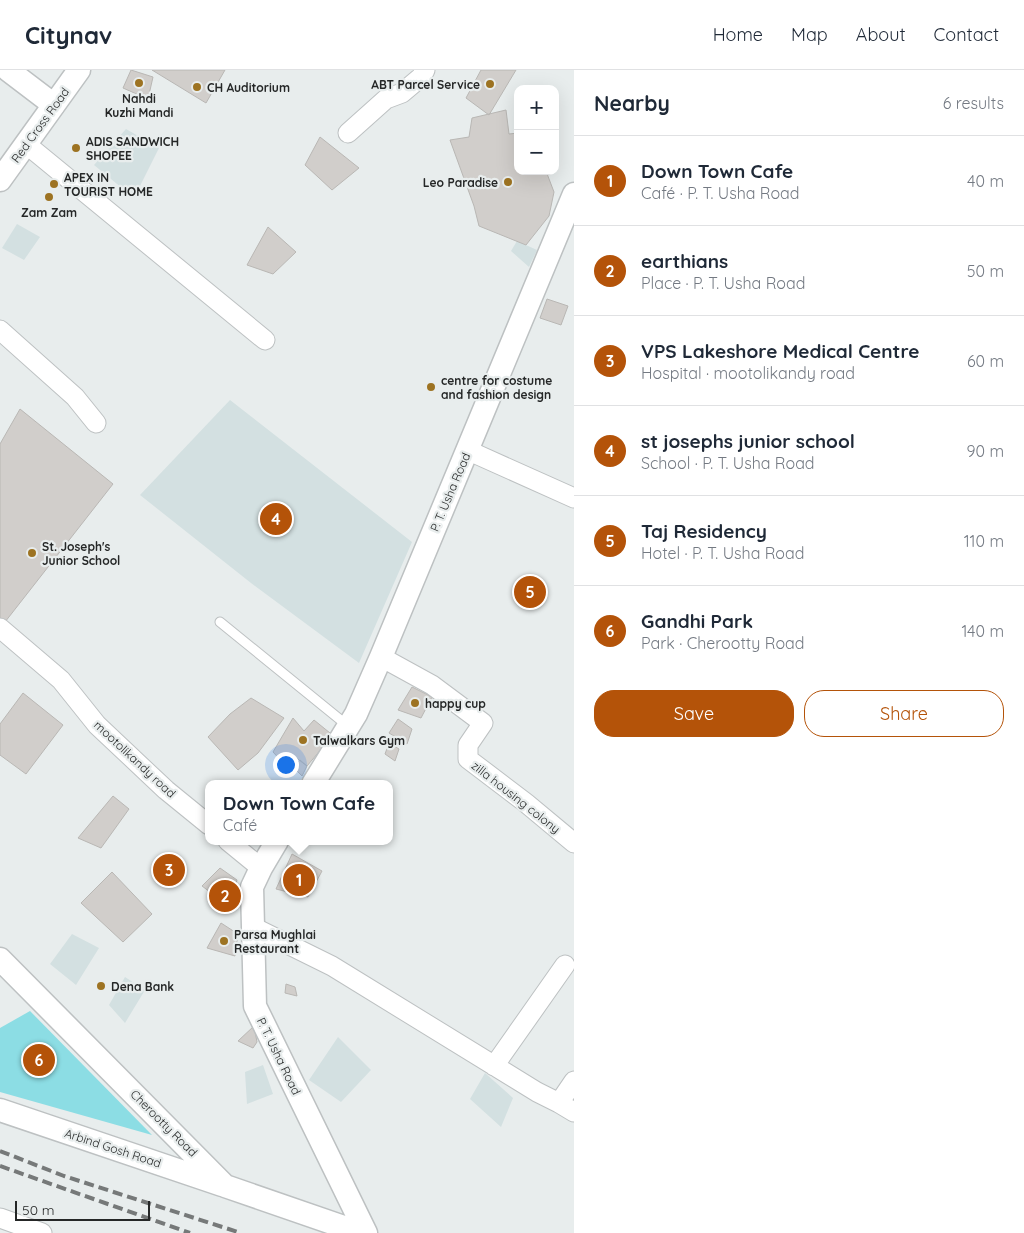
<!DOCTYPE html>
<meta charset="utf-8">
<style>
:root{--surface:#fff;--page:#f2f2f3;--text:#1f2937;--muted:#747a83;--line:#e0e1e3;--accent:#b45309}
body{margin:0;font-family:Quicksand,sans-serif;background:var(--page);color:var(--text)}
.controls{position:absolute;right:15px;top:15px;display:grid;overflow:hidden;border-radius:10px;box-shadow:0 5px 20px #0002}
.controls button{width:45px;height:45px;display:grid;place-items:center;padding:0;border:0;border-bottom:1px solid var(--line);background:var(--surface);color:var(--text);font:25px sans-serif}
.scale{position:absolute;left:15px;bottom:12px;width:135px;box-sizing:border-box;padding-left:5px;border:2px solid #252727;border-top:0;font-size:14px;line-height:18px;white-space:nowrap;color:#252727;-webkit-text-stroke:4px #e8eded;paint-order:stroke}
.you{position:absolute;left:285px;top:694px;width:18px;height:18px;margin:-12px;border:4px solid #fff;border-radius:50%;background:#1a73e8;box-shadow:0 0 0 8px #1a73e833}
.badge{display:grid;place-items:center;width:32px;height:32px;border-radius:50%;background:var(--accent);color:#fff;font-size:16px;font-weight:700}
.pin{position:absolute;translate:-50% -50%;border:2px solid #fff;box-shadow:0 1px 5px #0006}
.popup{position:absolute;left:205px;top:710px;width:188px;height:65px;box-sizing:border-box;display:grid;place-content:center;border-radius:10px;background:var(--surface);filter:drop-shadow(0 1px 4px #0005);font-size:16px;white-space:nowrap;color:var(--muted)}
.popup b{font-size:19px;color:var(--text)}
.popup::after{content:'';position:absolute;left:50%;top:100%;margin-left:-10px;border:10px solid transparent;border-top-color:var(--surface)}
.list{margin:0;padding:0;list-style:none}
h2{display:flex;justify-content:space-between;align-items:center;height:65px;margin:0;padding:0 20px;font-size:21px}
h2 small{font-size:16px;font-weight:400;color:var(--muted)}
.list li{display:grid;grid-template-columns:32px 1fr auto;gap:15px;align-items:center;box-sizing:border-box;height:90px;padding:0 20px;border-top:1px solid var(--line)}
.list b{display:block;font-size:19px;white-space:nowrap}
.list p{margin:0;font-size:16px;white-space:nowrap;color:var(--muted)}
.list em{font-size:16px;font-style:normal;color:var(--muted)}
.actions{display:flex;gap:10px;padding:15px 20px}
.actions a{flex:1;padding:11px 0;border:1px solid var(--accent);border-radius:20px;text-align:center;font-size:18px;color:var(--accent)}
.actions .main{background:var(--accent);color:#fff}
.map{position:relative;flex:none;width:574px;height:1163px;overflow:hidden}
header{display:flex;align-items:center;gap:30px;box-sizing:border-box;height:70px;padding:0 25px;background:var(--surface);border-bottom:1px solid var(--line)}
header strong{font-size:24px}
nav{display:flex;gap:28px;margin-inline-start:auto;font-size:18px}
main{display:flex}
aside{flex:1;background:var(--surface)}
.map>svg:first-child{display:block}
.built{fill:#d3e0e1}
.green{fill:#8cdde4}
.building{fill:#d1cecb;stroke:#b9b7b4}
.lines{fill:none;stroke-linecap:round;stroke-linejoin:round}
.service-casing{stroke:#bdc1c2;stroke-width:11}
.minor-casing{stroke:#bdc1c2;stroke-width:21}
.tertiary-casing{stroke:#bdc1c2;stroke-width:25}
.service{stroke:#fff;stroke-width:9}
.minor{stroke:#fff;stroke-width:19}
.tertiary{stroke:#fff;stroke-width:22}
.rail{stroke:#767979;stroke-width:4;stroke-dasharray:10 5;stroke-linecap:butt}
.poi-dot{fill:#9d7322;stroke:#e8eded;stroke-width:2}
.labels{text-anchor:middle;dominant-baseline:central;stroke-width:4.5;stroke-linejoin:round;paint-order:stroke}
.poi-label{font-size:12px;font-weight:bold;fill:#252727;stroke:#e8eded;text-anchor:start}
.street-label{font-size:12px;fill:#252727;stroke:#e8eded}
</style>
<header>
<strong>Citynav</strong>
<nav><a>Home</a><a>Map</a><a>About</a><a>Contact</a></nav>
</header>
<main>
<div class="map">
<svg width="574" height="1163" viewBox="0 0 574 1163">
<rect width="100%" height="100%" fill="#e8eded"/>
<path class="built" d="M126 59 159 78 134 128 94 95Z
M17 154 40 167 24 190 2 178Z
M517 171 537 180 529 197 511 181Z
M230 330 412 472 359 593 251 513 140 425Z
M72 864 99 878 76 915 50 894Z
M125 907 145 920 125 953 109 935Z
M338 967 371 1000 341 1032 309 1010Z
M263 995 273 1024 247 1034 245 1002Z
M485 1003 513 1028 501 1057 470 1029Z"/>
<path class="green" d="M30 941 152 1065 0 1022V958Z"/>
<path class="building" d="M131 0 153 7 148 29 123 18Z
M152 0H225L206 33Z
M481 0H516L489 45 466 28Z
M506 40 509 64 518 63V101H546L554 122 549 146 526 175 479 156 474 136 450 70 469 67 472 48Z
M320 67 359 98 332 120 305 95Z
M268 157 296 182 273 204 247 195Z
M547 229 568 236 561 255 540 248Z
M20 339 113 414 5 552 0 548V374Z
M412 617 432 627 421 648 398 640Z
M23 623 63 655 26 704 0 685V654Z
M251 628 284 648 258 683 238 700 208 667 230 644Z
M293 648 304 661 314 650 330 663 323 677 307 696 295 687 285 695 273 682Z
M398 649 412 659 407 674 389 663Z
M389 673 399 679 395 691 385 684Z
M300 690 307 696 302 706 293 697Z
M113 726 129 739 101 778 78 768Z
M292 784 322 801 308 827 276 819Z
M220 798 237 810 230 837 202 816Z
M112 802 152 844 123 872 81 833Z
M221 853 238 864 235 886 207 878Z
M286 914 295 917 297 926 285 923Z
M254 956 257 972 253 978 238 971Z"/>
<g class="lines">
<g class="service-casing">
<path id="service" d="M220 552 348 656"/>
</g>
<g class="minor-casing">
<path id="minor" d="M348 63 386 29 402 23 421 7 425 0
M26 74 265 270
M0 260 75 327 96 353
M467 380 574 428
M0 558 61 610 97 655 166 720 209 755
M381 587 432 615 483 653 468 675V689L526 733 574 773
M228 771 261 798
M253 857 332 896 537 1022 559 1033 574 1042
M494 996 565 895
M559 1033 574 1011
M0 1148 42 1163"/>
</g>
<g class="tertiary-casing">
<path id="tertiary" d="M8 0 54 35
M0 110 79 0
M313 714 356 644 381 587 574 124
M277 771 261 798 252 817 255 936 366 1163
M0 889 225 1116 361 1163
M0 1040 222 1115"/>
</g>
<use href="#service" class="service"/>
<use href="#minor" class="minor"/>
<use href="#tertiary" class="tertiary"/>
<path class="rail" d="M0 1081 64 1106 241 1163
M0 1096 190 1163"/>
</g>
<g class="poi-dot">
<circle cx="139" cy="13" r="5"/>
<circle cx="490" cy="14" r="5"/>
<circle cx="197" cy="17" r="5"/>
<circle cx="76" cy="78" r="5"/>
<circle cx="508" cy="112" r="5"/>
<circle cx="54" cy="114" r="5"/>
<circle cx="49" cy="127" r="5"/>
<circle cx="431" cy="317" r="5"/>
<circle cx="32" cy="483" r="5"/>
<circle cx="415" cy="633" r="5"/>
<circle cx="303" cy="670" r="5"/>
<circle cx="224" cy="871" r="5"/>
<circle cx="101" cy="916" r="5"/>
</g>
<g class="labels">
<g class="poi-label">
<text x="480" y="14" text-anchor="end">ABT Parcel Service</text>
<text x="207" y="17">CH Auditorium</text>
<text x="139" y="28" text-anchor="middle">Nahdi<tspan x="139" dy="14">Kuzhi Mandi</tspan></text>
<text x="86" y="71">ADIS SANDWICH<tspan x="86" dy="14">SHOPEE</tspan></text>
<text x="64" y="107">APEX IN<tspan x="64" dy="14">TOURIST HOME</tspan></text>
<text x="498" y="112" text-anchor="end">Leo Paradise</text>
<text x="49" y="142" text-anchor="middle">Zam Zam</text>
<text x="441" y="310">centre for costume<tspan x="441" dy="14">and fashion design</tspan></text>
<text x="42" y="476">St. Joseph's<tspan x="42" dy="14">Junior School</tspan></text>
<text x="425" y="633">happy cup</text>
<text x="313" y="670">Talwalkars Gym</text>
<text x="234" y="864">Parsa Mughlai<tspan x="234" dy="14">Restaurant</tspan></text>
<text x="111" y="916">Dena Bank</text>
</g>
<g class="street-label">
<text transform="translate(40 55) rotate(-54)">Red Cross Road</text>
<text transform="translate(450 422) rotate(-67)">P. T. Usha Road</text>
<text transform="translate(135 689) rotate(43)">mootolikandy road</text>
<text transform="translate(516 727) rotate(38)">zilla housing colony</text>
<text transform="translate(279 986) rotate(64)">P. T. Usha Road</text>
<text transform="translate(164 1053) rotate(45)">Cherootty Road</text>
<text transform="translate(113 1078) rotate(18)">Arbind Gosh Road</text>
</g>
</g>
</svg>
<div class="controls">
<button>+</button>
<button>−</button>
</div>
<div class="scale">50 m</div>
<div class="you"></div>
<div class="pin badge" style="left:299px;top:810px">1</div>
<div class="popup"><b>Down Town Cafe</b>Café</div>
<div class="pin badge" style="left:225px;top:826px">2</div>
<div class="pin badge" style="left:169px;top:800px">3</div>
<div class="pin badge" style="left:276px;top:449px">4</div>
<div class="pin badge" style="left:530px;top:522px">5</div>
<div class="pin badge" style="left:39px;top:990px">6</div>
</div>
<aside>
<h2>Nearby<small>6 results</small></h2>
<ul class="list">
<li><span class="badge">1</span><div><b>Down Town Cafe</b><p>Café · P. T. Usha Road</p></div><em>40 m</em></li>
<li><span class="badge">2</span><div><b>earthians</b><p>Place · P. T. Usha Road</p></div><em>50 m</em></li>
<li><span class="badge">3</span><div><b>VPS Lakeshore Medical Centre</b><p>Hospital · mootolikandy road</p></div><em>60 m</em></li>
<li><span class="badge">4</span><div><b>st josephs junior school</b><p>School · P. T. Usha Road</p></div><em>90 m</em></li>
<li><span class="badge">5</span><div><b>Taj Residency</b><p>Hotel · P. T. Usha Road</p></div><em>110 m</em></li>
<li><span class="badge">6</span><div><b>Gandhi Park</b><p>Park · Cherootty Road</p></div><em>140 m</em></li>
</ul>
<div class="actions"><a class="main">Save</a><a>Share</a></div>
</aside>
</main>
